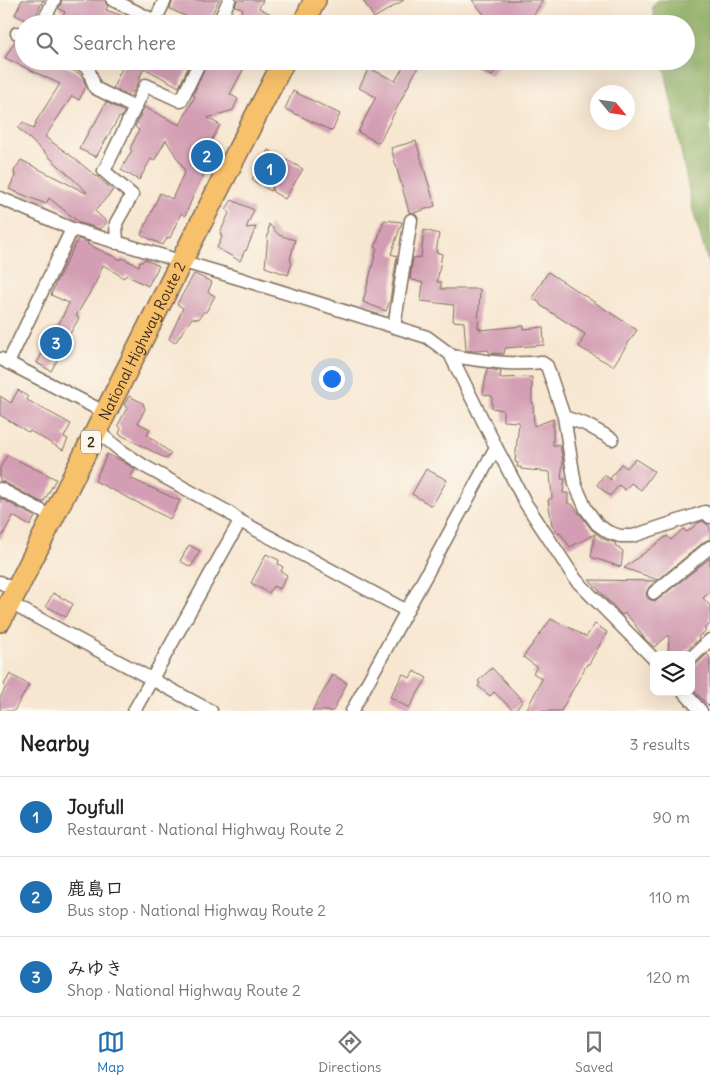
<!DOCTYPE html>
<meta charset="utf-8">
<style>
:root{--surface:#fff;--page:#f2f2f2;--text:#222;--muted:#767676;--line:#e0e0e0;--accent:#1f6fb2}
body{margin:0;font-family:Delius,"Klee One",sans-serif;background:var(--page);color:var(--text)}
.controls{position:absolute;right:15px;bottom:15px;display:grid;overflow:hidden;border-radius:10px;box-shadow:0 5px 20px #0002}
.controls button{width:45px;height:45px;display:grid;place-items:center;padding:0;border:0;border-bottom:1px solid var(--line);background:var(--surface);color:var(--text);font:25px sans-serif}
.compass{position:absolute;left:590px;top:85px;width:45px;height:45px;border-radius:50%;background:var(--surface);box-shadow:0 5px 20px #0002;rotate:119deg}
.you{position:absolute;left:331px;top:378px;width:18px;height:18px;margin:-12px;border:4px solid #fff;border-radius:50%;background:#1a73e8;box-shadow:0 0 0 8px #1a73e833}
.badge{display:grid;place-items:center;width:32px;height:32px;border-radius:50%;background:var(--accent);color:#fff;font-size:16px;font-weight:700}
.pin{position:absolute;translate:-50% -50%;border:2px solid #fff;box-shadow:0 1px 5px #0006}
.list{margin:0;padding:0;list-style:none}
h2{display:flex;justify-content:space-between;align-items:center;height:65px;margin:0;padding:0 20px;font-size:21px}
h2 small{font-size:16px;font-weight:400;color:var(--muted)}
.list li{display:grid;grid-template-columns:32px 1fr auto;gap:15px;align-items:center;box-sizing:border-box;height:80px;padding:0 20px;border-top:1px solid var(--line)}
.list b{display:block;font-size:19px;white-space:nowrap}
.list p{margin:0;font-size:16px;white-space:nowrap;color:var(--muted)}
.list em{font-size:16px;font-style:normal;color:var(--muted)}
.icon{flex:none;width:28px;height:28px;fill:none;stroke:currentColor;stroke-width:2;stroke-linecap:round;stroke-linejoin:round}
.map{position:relative;flex:none;width:710px;height:711px;overflow:hidden}
.search{position:absolute;background:var(--surface);box-shadow:0 5px 20px #0002;left:15px;right:15px;top:15px;height:55px;display:flex;align-items:center;gap:12px;box-sizing:border-box;padding:0 18px;border-radius:28px;color:var(--muted);font-size:19px}
.sheet{height:305px;background:var(--surface)}
nav{display:flex;justify-content:space-around;align-items:center;box-sizing:border-box;height:70px;border-top:1px solid var(--line);background:var(--surface);font-size:14px;color:var(--muted)}
nav a{display:grid;justify-items:center;gap:2px}
nav .on{color:var(--accent)}
.map>svg:first-child{display:block}
.forest{fill:#88a95c;stroke:#626a3d}
.building{fill:#d39eb3}
.lines{fill:none;stroke-linecap:round;stroke-linejoin:round}
.minor-casing{stroke:#7d6c5c;stroke-width:15}
.trunk-casing{stroke:#7d6c5c;stroke-width:24}
.minor{stroke:#fff;stroke-width:12}
.trunk{stroke:#f7c06b;stroke-width:21}
.labels{text-anchor:middle;dominant-baseline:central;stroke-width:4;stroke-linejoin:round;paint-order:stroke}
.shield{fill:#fbf7ec;stroke:#75685c;stroke-width:1}
.shield-label{font-size:14px;font-weight:bold;fill:#3b2a1e}
.street-label{font-size:15px;fill:#3b2a1e;stroke:#fbf7ec}
</style>
<div class="map">
<svg width="710" height="711" viewBox="0 0 710 711">
<rect width="100%" height="100%" fill="#fbf7ec"/>
<filter id="ink" filterUnits="userSpaceOnUse"><feTurbulence type="fractalNoise" baseFrequency=".02" numOctaves="2"/><feDisplacementMap in="SourceGraphic" scale="10" xChannelSelector="R" yChannelSelector="G"/><feConvolveMatrix kernelMatrix="1 2 1 2 8 2 1 2 1" color-interpolation-filters="sRGB"/></filter>
<filter id="wash" filterUnits="userSpaceOnUse"><feTurbulence type="fractalNoise" baseFrequency=".0096" numOctaves="4" result="noise"/><feDisplacementMap in="SourceGraphic" scale="20" xChannelSelector="R" yChannelSelector="G"/><feGaussianBlur stdDeviation="1.12" result="paint"/><feColorMatrix in="noise" values="0 0 0 0 0 0 0 0 0 0 0 0 0 0 0 0 0 1.4 0 .05"/><feComposite in="paint" operator="in"/></filter>
<g filter="url(#wash)">
<rect width="100%" height="100%" fill="#f7e6d0"/>
<path class="forest" d="M658 0H710V269L693 211 663 61H686V24H656L652 7Z"/>
<g id="blocks">
<path class="building" d="M22 0H45L44 1 43 0 33 23 15 15Z
M62 0H105L106 4 108 6 106 10 135 20 140 23V24H59L65 12 59 9Z
M173 0H219L207 24H202L170 9Z
M237 0H263L259 8 291 24H248L238 19 243 9 235 6Z
M363 0H404L374 18Z
M472 0H543L528 24H492Z
M15 41 24 44V61H56L82 75 86 87 79 100 72 96 45 137 74 158 113 190 95 211 107 222 101 229 80 223 49 198 46 204 9 189 15 176 14 171 21 160 86 193 87 192 18 128 23 122 33 129 37 124 35 123 60 84 5 58Z
M125 61H191L179 87 144 68 131 97 113 88Z
M208 61H228L243 70 230 94 238 99 233 110 208 118 220 125 205 152 213 156 196 189 185 216 181 213 170 238 168 237 163 245 141 235 160 193 172 199 185 171 166 140 154 161 151 159 139 180 121 170 132 150 130 149 139 130 135 127 144 107 180 125 195 96 193 95Z
M407 61H421L379 143 358 132 376 97 359 88 369 68 395 81Z
M463 61H501L492 76Z
M293 91 340 114 332 131 285 109Z
M106 102 124 112 121 118 119 117 96 157 79 149 92 126 93 127Z
M416 141 435 206 414 213 409 212 391 148Z
M268 150 303 169 285 199 273 192V187L271 191 252 180Z
M232 200 254 210 246 228 256 227 246 251 245 250 240 261 217 248 222 237 220 233 229 213 226 209Z
M384 220 402 222 391 254 397 256 390 300 386 311 363 302 377 248H375Z
M269 224 279 235 295 240 290 260 292 263 288 275 265 267Z
M424 230 439 234 436 252 442 254 437 282H441V289H480L478 328H480V330L524 326V329L543 327 544 345 505 348 504 354 489 353V350L475 351 466 350 464 322 453 321 454 305 421 301 423 283 410 279 413 258 421 257Z
M78 239 89 242 87 244 121 260 122 258 139 266 140 262H142L145 259 159 266 148 286 126 275 124 278 103 265 95 284 76 316 79 318 57 356 59 357 51 371 37 363 56 328H57L69 303 51 295 56 282Z
M548 272 637 330 613 366 579 347 585 334 540 305V303L532 298Z
M194 274 212 282 208 292 215 296 206 312H203L199 319 192 318 175 343 169 339 183 308 177 304Z
M487 369 501 371 500 378 532 377V402H533L534 426 553 419V445H560L563 461 561 479H565L563 493H568V504H572L592 530 603 539 616 543 615 545 623 551 621 567 591 557 595 534 570 547 560 533 559 534 552 525 548 500 552 498 550 472 521 469V467H517L518 463 515 462 519 422 503 421V410L492 408V396L483 394Z
M18 390 28 397 27 400 71 424 64 437 68 439 63 450 30 431 28 432 0 415V396L11 403Z
M129 396 143 403 145 409 138 423 150 429 147 435 171 453 167 459 119 434 121 428 118 425 127 408 124 405Z
M107 454 122 461 135 469 130 478 180 501 170 519 95 481Z
M7 455 56 479 43 503 4 482 0 481V468Z
M635 459 654 471 641 490 631 483 625 490 619 485 610 496 597 485 604 475 612 480 610 479 621 464 627 468Z
M426 469 447 480 432 506 412 494Z
M0 498 35 517 30 526 13 516 0 540Z
M703 521 710 527V539L705 541 658 580 624 568 667 536 671 540 683 529 687 532 698 523Z
M189 545 200 551 191 567 180 561Z
M266 554 279 560 278 564 283 567 281 571 287 575 280 589 273 586 269 593 251 583Z
M710 558V592L703 598 710 606V624L704 629 706 631 698 637 699 639 681 655H668L669 635 654 647 644 638 634 623 625 613 622 615 589 580 656 581 649 587 646 594 647 598 651 600 656 601Z
M53 593 73 604 66 617 46 606Z
M551 619 566 627 567 626 586 637 595 624 607 632 589 664H587L561 711H526L542 679 533 673 537 667 523 657Z
M707 654 710 658V707L691 688V666L697 664Z
M492 668 523 701 514 711 494 692 490 696 478 686 480 683 478 681Z
M414 671 427 678 409 708 390 697 403 674 410 678Z
M10 674 29 685 14 711H0V698L6 687 4 685Z
M333 675 347 683 333 711H312Z"/>
</g>
</g>
<g filter="url(#ink)">
<use href="#blocks" fill-opacity="0" stroke="#7d6c5c" stroke-width="1"/>
<g class="lines">
<g class="minor-casing">
<path id="minor" d="M113 0 161 24
M155 21 165 0
M42 24 54 0
M218 24 229 0
M17 33 24 36
M75 61 88 68 95 88 135 108
M0 198 72 229 241 279 427 337 450 354 496 447 526 504 576 580 654 659
M117 243 116 223 132 195 104 171 146 85 181 101 200 61
M394 327 411 220
M451 356C481 360 511 366 541 362L547 366 564 417 575 484 586 509 597 524 608 532 620 536H633L705 512 710 517
M1 359 106 413
M8 363 72 229
M564 417 585 424 612 439
M97 431 120 450 144 466 228 512 240 521 407 611
M0 489 53 517
M0 582 16 591
M654 593 710 547
M10 603 211 711
M691 658 710 640
M684 692 701 711
M134 711 240 521
M352 711 496 447"/>
</g>
<g class="trunk-casing">
<g id="trunk">
<path d="M303 24 315 0"/>
<path id="s1" d="M0 621 16 591 181 262 284 61"/>
</g>
</g>
<use href="#minor" class="minor"/>
<use href="#trunk" class="trunk"/>
</g>
</g>
<g class="labels">
<rect class="shield" x="81" y="430.5" width="20" height="23" rx="4"/>
<g class="shield-label">
<text x="91" y="442">2</text>
</g>
<g class="street-label">
<text stroke="none"><textPath href="#s1" startOffset="314">National Highway Route 2</textPath></text>
</g>
</g>
</svg>
<div class="controls">
<button><svg class="icon" aria-label="layers" viewBox="0 0 24 24"><path d="M12 4l9 5-9 5-9-5zM3 14l9 5 9-5"/></svg></button>
</div>
<svg class="compass" viewBox="-18 -18 36 36"><path d="M0-13l5 13h-10z" fill="#e53935"/><path d="M0 13l5-13h-10z" fill="#767676"/></svg>
<div class="you"></div>
<div class="pin badge" style="left:270px;top:169px">1</div>
<div class="pin badge" style="left:207px;top:156px">2</div>
<div class="pin badge" style="left:56px;top:343px">3</div>
<div class="search"><svg class="icon" aria-label="search" viewBox="0 0 24 24"><circle cx="10" cy="10" r="6"/><path d="M15 15l6 6"/></svg>Search here</div>
</div>
<section class="sheet">
<h2>Nearby<small>3 results</small></h2>
<ul class="list">
<li><span class="badge">1</span><div><b>Joyfull</b><p>Restaurant · National Highway Route 2</p></div><em>90 m</em></li>
<li><span class="badge">2</span><div><b>鹿島口</b><p>Bus stop · National Highway Route 2</p></div><em>110 m</em></li>
<li><span class="badge">3</span><div><b>みゆき</b><p>Shop · National Highway Route 2</p></div><em>120 m</em></li>
</ul>
</section>
<nav>
<a class="on"><svg class="icon" aria-label="map" viewBox="0 0 24 24"><path d="M3 6l6-2 6 2 6-2v14l-6 2-6-2-6 2zM9 4v14M15 6v14"/></svg>Map</a>
<a><svg class="icon" aria-label="directions" viewBox="0 0 24 24"><path d="M12 3l9 9-9 9-9-9zM9 14v-3h6M13 9l2 2-2 2"/></svg>Directions</a>
<a><svg class="icon" aria-label="saved" viewBox="0 0 24 24"><path d="M7 4h10v16l-5-4-5 4z"/></svg>Saved</a>
</nav>
